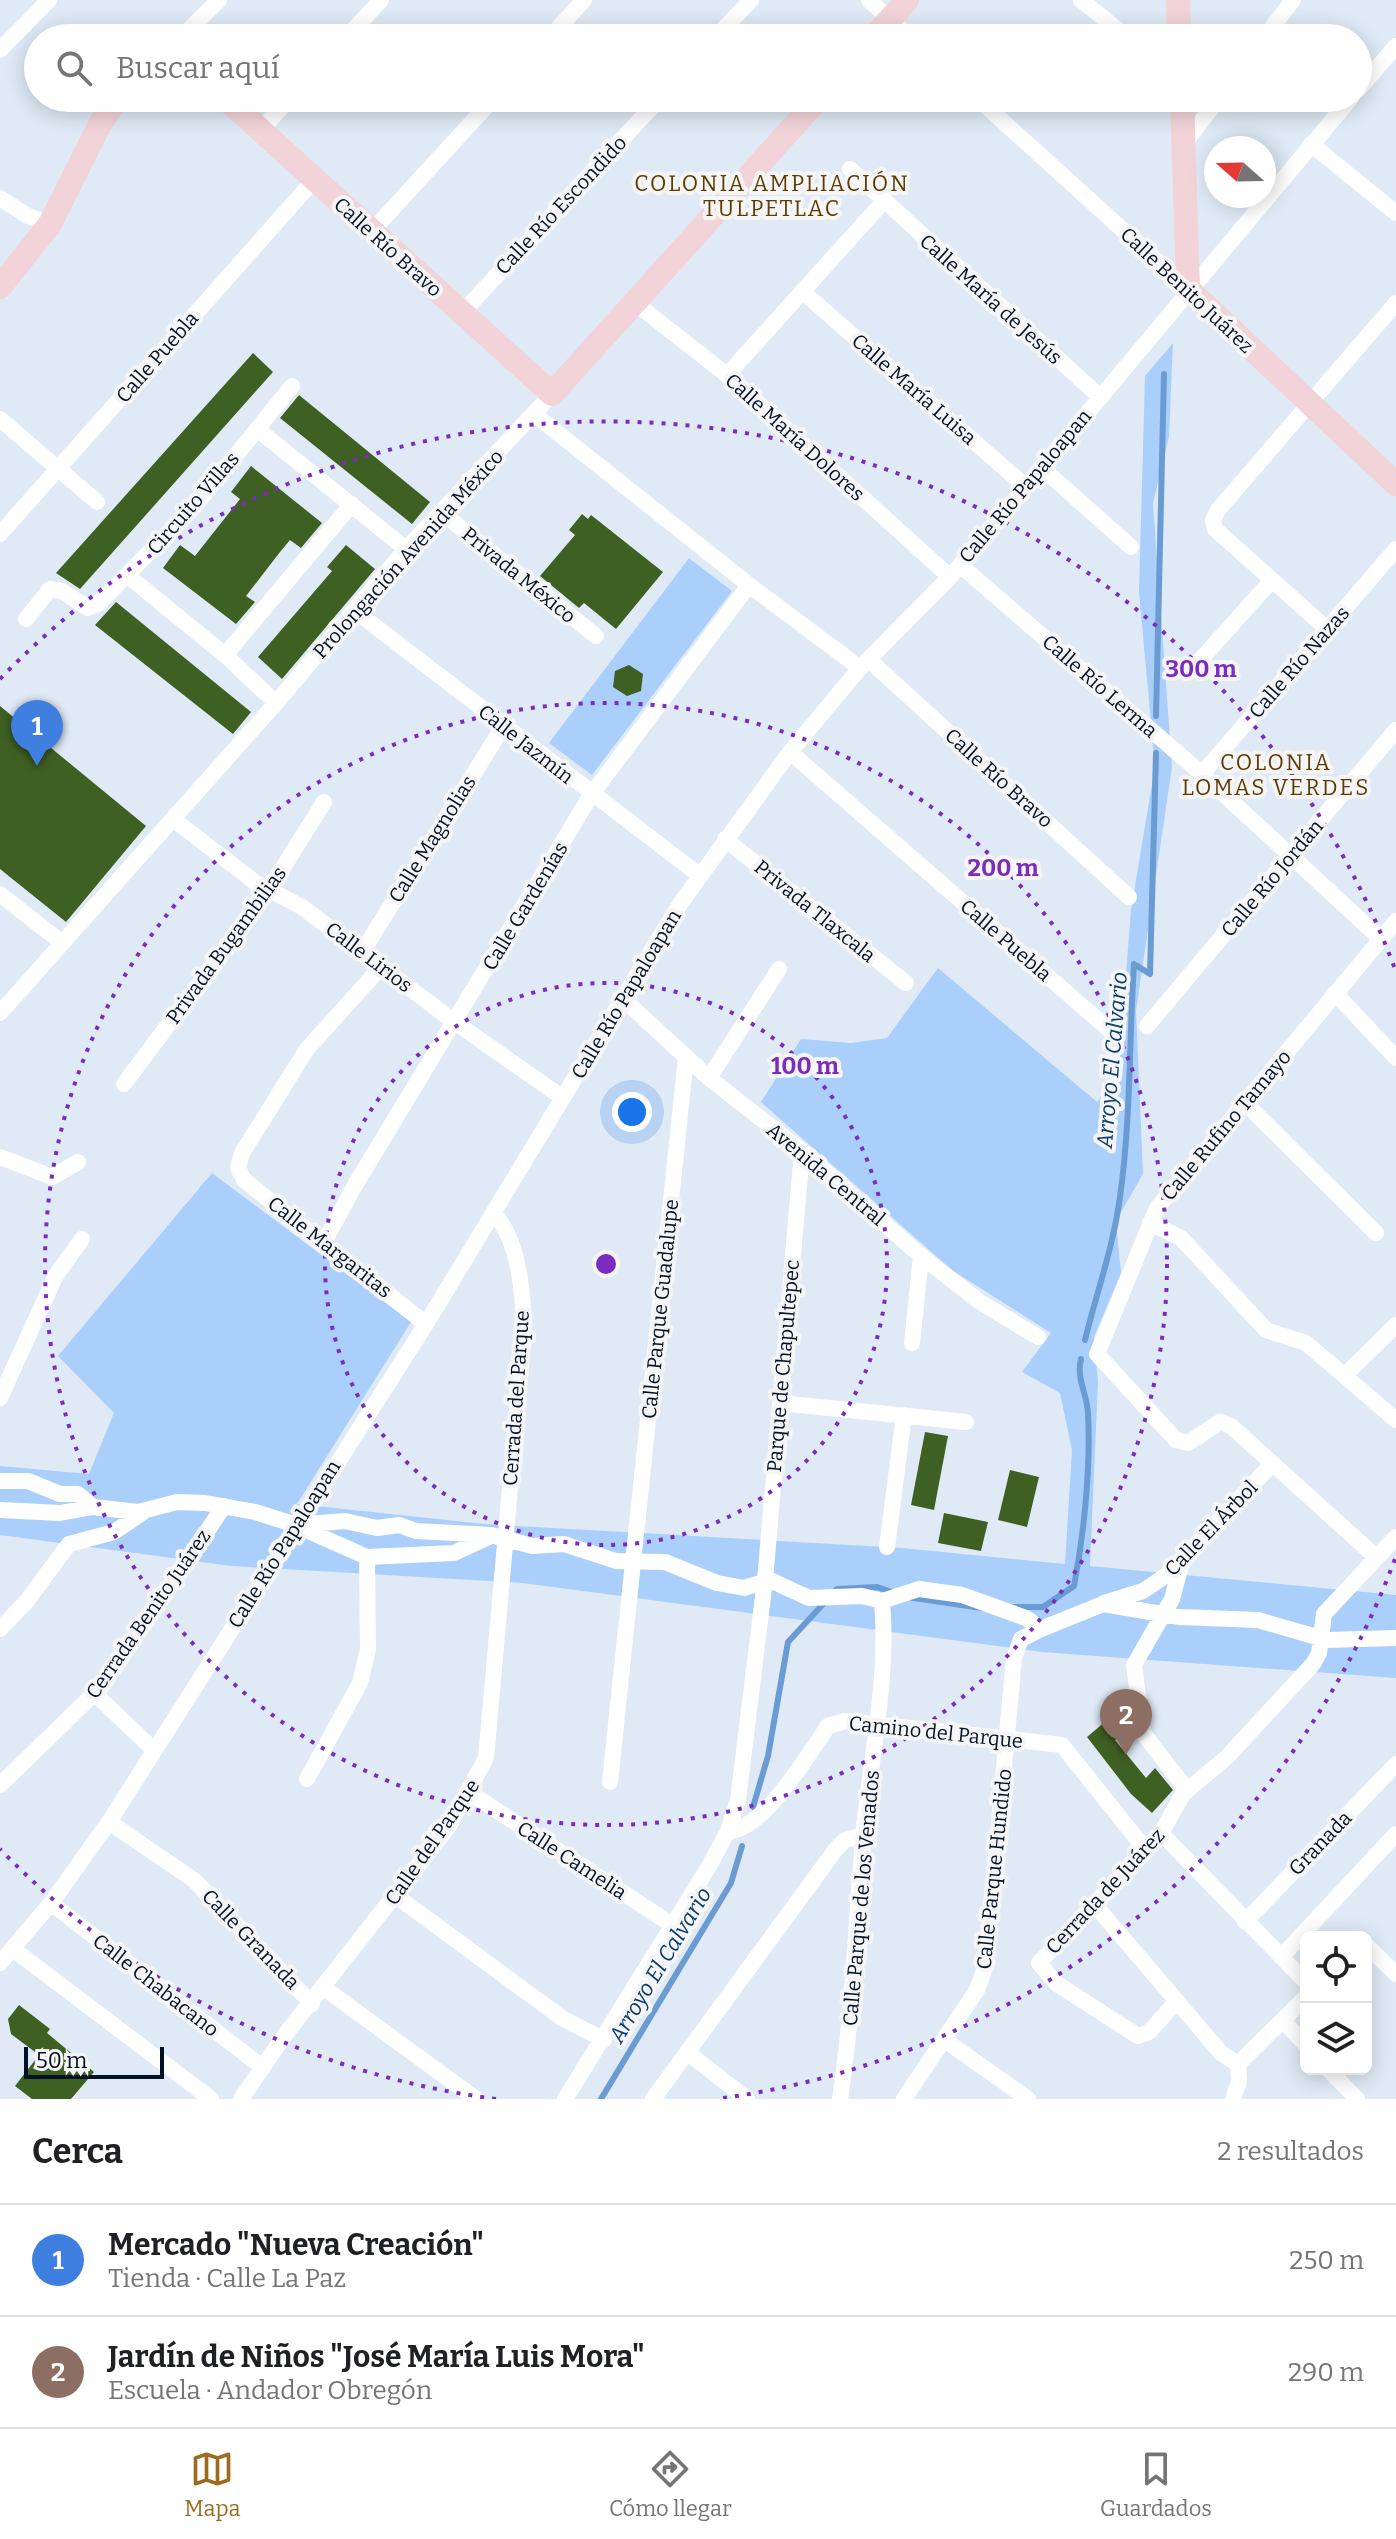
<!DOCTYPE html>
<html lang="es">
<meta charset="utf-8">
<style>
:root{--surface:#fff;--page:#f6f6f6;--text:#202124;--muted:#757577;--line:#e0e0e0;--accent:#9d6b20}
body{margin:0;font-family:Bitter,serif;background:var(--page);color:var(--text)}
.controls{position:absolute;right:24px;bottom:24px;display:grid;overflow:hidden;border-radius:12px;box-shadow:0 4px 20px #0003}
.controls button{width:72px;height:72px;display:grid;place-items:center;padding:0;border:0;border-bottom:2px solid var(--line);background:var(--surface);color:var(--text);font:40px sans-serif}
.compass{position:absolute;left:1204px;top:136px;width:72px;height:72px;border-radius:50%;background:var(--surface);box-shadow:0 4px 20px #0003;rotate:290deg}
.scale{position:absolute;left:24px;bottom:20px;width:140px;box-sizing:border-box;padding-left:8px;border:4px solid #011227;border-top:0;font-size:22px;line-height:28px;white-space:nowrap;color:#011227;-webkit-text-stroke:6px #f5f5f5;paint-order:stroke}
.you{position:absolute;left:632px;top:1112px;width:28px;height:28px;margin:-20px;border:6px solid #fff;border-radius:50%;background:#1a73e8;box-shadow:0 0 0 12px #1a73e833}
.badge{display:grid;place-items:center;width:52px;height:52px;border-radius:50%;background:var(--accent);color:#fff;font-size:26px;font-weight:700}
.pin{position:absolute;translate:-50% -66px;filter:drop-shadow(0 2px 4px #0008)}
.pin::after{content:'';position:absolute;top:42px;width:28px;height:24px;background:inherit;clip-path:polygon(0 0,100% 0,50% 100%)}
.list{margin:0;padding:0;list-style:none}
h2{display:flex;justify-content:space-between;align-items:center;height:104px;margin:0;padding:0 32px;font-size:34px}
h2 small{font-size:26px;font-weight:400;color:var(--muted)}
.list li{display:grid;grid-template-columns:52px 1fr auto;gap:24px;align-items:center;box-sizing:border-box;height:112px;padding:0 32px;border-top:2px solid var(--line)}
.list b{display:block;font-size:30px;white-space:nowrap}
.list p{margin:0;font-size:26px;white-space:nowrap;color:var(--muted)}
.list em{font-size:26px;font-style:normal;color:var(--muted)}
.icon{flex:none;width:44px;height:44px;fill:none;stroke:currentColor;stroke-width:2;stroke-linecap:round;stroke-linejoin:round}
.map{position:relative;flex:none;width:1396px;height:2099px;overflow:hidden}
.search{position:absolute;background:var(--surface);box-shadow:0 4px 20px #0003;left:24px;right:24px;top:24px;height:88px;display:flex;align-items:center;gap:20px;box-sizing:border-box;padding:0 28px;border-radius:44px;color:var(--muted);font-size:30px}
.sheet{height:328px;background:var(--surface)}
nav{display:flex;justify-content:space-around;align-items:center;box-sizing:border-box;height:112px;border-top:2px solid var(--line);background:var(--surface);font-size:22px;color:var(--muted)}
nav a{display:grid;justify-items:center;gap:4px}
nav .on{color:var(--accent)}
.map>svg:first-child{display:block}
.green{fill:#aacffa}
.lines{fill:none;stroke-linecap:round;stroke-linejoin:round}
.stream{stroke:#6b9bd3;stroke-width:6}
.building{fill:#3f6023}
.street{stroke:#fff;stroke-width:16}
.secondary{stroke:#f2d4d8;stroke-width:24}
.ring{fill:none;stroke:#7b2cbf;stroke-width:4;stroke-dasharray:4 8}
.labels{text-anchor:middle;dominant-baseline:central;stroke-width:8;stroke-linejoin:round;paint-order:stroke}
.street-label{font-size:20px;fill:#011227;stroke:#f5f5f5}
.neighbourhood-label{font-size:22px;letter-spacing:2px;fill:#5e3c04;stroke:#f5f5f5}
.water-label{font-size:22px;font-style:italic;fill:#093d70;stroke:#f5f5f5}
.centre{fill:#7b2cbf;stroke:#f5f5f5;stroke-width:4}
.ring-label{font-size:24px;text-anchor:middle;font-weight:bold;fill:#7b2cbf;stroke:#f5f5f5;stroke-width:8;stroke-linejoin:round;paint-order:stroke}
</style>
<div class="map">
<svg width="1396" height="2099" viewBox="0 0 1396 2099">
<rect width="100%" height="100%" fill="#dfeaf6"/>
<path class="green" d="M1173 343 1169 437 1153 503 1172 767 1136 1011 1143 1174 1116 1221 1121 1273 1094 1337 1098 1382 1090 1566 1396 1595V1678L1042 1652 523 1583 232 1566 0 1535V1466L89 1474 114 1413 58 1356 212 1173 411 1322 297 1504 484 1524 902 1548 1065 1564 1072 1450 1060 1393 1022 1372 1051 1333 952 1270 761 1102 801 1039 851 1043 887 1038 938 968 1097 1102 1118 1077 1131 910 1155 766 1139 592 1145 376Z
M689 558 732 591 592 775 549 743Z"/>
<g class="lines">
<path class="stream" d="M1156 716 1164 374
M1085 1340C1097 1291 1113 1248 1120 1197 1131 1119 1129 1041 1134 964L1150 974 1156 753
M834 1592 837 1589 877 1587 892 1592
M907 1597 982 1608
M1013 1607H1043L1074 1586C1084 1534 1091 1465 1088 1413 1087 1393 1076 1379 1081 1359
M753 1807 768 1756 788 1642 826 1601
M601 2099 731 1883 742 1846"/>
</g>
<path class="building" d="M253 353 273 372 80 589 56 573Z
M299 395 430 502 412 524 280 418Z
M251 466 322 523 301 548 290 540 280 552 246 596 255 602 236 624 163 568 180 545 195 556 240 499 231 492Z
M582 514 588 519 591 515 663 572 616 629 584 603 579 608 540 576 575 535 569 530Z
M346 545 375 569 282 679 258 657 332 571 327 567Z
M116 602 251 712 233 734 95 625Z
M629 665 643 674 641 691 627 696 613 687 615 671Z
M0 706 146 826 66 922 0 869Z
M925 1432 948 1436 934 1510 911 1505Z
M1010 1470 1039 1477 1027 1527 998 1520Z
M944 1513 988 1522 981 1551 938 1543Z
M1106 1721 1119 1737 1115 1740 1146 1778 1155 1768 1173 1790 1152 1813 1131 1794 1087 1737Z
M19 2005 50 2029 47 2033 94 2072 71 2099H32L15 2086 39 2055 11 2034 8 2019Z"/>
<g class="lines">
<path class="street" d="M869 0 911 38
M1081 0 1128 38
M181 38 219 0
M346 38 381 0
M549 38 584 0
M715 38 751 0
M1264 38 1293 0
M0 50 49 0
M1358 90 1396 46
M977 98 1188 289
M260 131 290 98
M1185 143 1219 98
M1311 144 1396 213
M850 169 1099 396
M0 198 28 216 50 224
M372 231 494 98
M803 292 1025 486
M635 303 727 375 950 577
M462 313 660 98
M727 375 884 201
M534 414 749 585 860 668
M0 419 97 502
M257 429 406 549
M1041 467 1131 547
M442 513 596 636
M0 534 314 180
M960 565 1202 774 1381 939
M128 576 225 655 276 703
M354 610 699 875
M26 619 50 589 62 591 88 608 99 603 194 507 292 386
M1327 629 1215 529 1213 520 1218 510 1396 303
M225 655 352 504
M869 660 1129 897
M1194 667 1272 580
M790 752 1113 1033
M1202 774 1396 549
M173 819 256 883 302 907 456 1023 563 1098
M725 839 906 983
M0 894 61 942
M362 952 503 727
M381 967 307 1049 242 1153 238 1168 244 1180 426 1324
M1335 993 1396 1058
M623 999 709 1078 802 1151 921 1256 980 1302 1038 1337
M0 1013 276 703 406 549 552 394
M1147 1026 1396 730
M709 1078 779 969
M124 1084 269 890 324 802
M1245 1103 1376 1233
M0 1157 52 1177 78 1162
M1150 1223 1181 1238 1266 1330 1306 1343 1396 1420
M324 1242 355 1185 591 795 749 585
M912 1343 921 1256
M1346 1374 1396 1325
M0 1398 56 1275 82 1239
M780 1403 966 1422
M0 1481H28L60 1494H78L93 1507
M0 1510 60 1513 93 1507 138 1512 177 1502 205 1503 255 1512 296 1525 345 1521 377 1528 399 1525 416 1531 491 1535 532 1546 564 1544 616 1561 665 1562 717 1583 744 1588 770 1580 809 1598 862 1596 882 1601 919 1589 962 1595 1026 1618 1041 1629 1103 1604 1180 1617 1258 1620 1327 1640 1396 1638
M297 1526 367 1557 454 1553 491 1536
M887 1547 904 1415
M1376 1557 1231 1426 1220 1422 1188 1443 1176 1440 1097 1354 1157 1208 1396 921
M1182 1562 1172 1599 1134 1665 1143 1733 1187 1790
M1104 1603 1143 1591 1168 1574 1272 1464
M0 1629 26 1602 69 1544 114 1532 145 1511
M95 1694 154 1750
M307 1779 360 1683 368 1649 367 1557
M610 1782 686 1057
M0 1785 103 1685 224 1506
M470 1793 674 1926
M109 1822 194 1880 312 2004
M728 1831C762 1832 809 1754 828 1726L845 1721 1062 1745 1145 1849
M1161 1833 1306 1982
M396 1896 562 2018 604 2040
M51 1903 262 2067
M1094 1904 1221 2053 1238 2064
M1245 1922 1396 1764
M1366 1945 1396 1974
M13 1949 211 2099
M1281 1957 1396 1834
M0 1963 51 1903 109 1822 426 1324 680 904 790 752 860 668 950 577 1351 98
M324 1988 476 2099
M1176 2002 1149 2032 1138 2036 1057 1984 1039 1963 1161 1833 1183 1794 1227 1757 1313 1664 1319 1653 1324 1614 1396 1537
M1283 2021 1306 2045
M946 2041 1028 2099
M687 2052 747 2099
M1238 2064 1306 1997
M1328 2069 1357 2099
M241 2099 284 2036 449 1826 486 1758 524 1331C523 1296 520 1241 494 1214
M565 2099 708 1868 728 1831 738 1800 765 1580 802 1151
M653 2099 836 1849 845 1840 864 1835
M840 2099C853 2012 856 1925 863 1838 870 1759 889 1680 882 1601
M904 2099 977 1990 986 1965 1014 1658 1021 1639 1041 1629
M1233 2099 1239 2081 1238 2064"/>
<path class="secondary" d="M1178 0 1179 38
M873 38 907 0
M225 98 552 394 819 98
M1182 98 1188 289 1396 484
M0 287 50 224 100 124 119 98"/>
</g>
<g class="ring">
<circle cx="606" cy="1264" r="281"/>
<circle cx="606" cy="1264" r="561"/>
<path d="M1395 1559A842 842 0 0 1 716 2099M496 2099A842 842 0 0 1 0 1849M0 679A842 842 0 0 1 1395 969"/>
</g>
<g class="labels">
<g class="street-label">
<text transform="translate(561 205) rotate(-47)">Calle Río Escondido</text>
<text transform="translate(388 247) rotate(42)">Calle Río Bravo</text>
<text transform="translate(1187 290) rotate(43)">Calle Benito Juárez</text>
<text transform="translate(991 299) rotate(42)">Calle María de Jesús</text>
<text transform="translate(157 357) rotate(-49)">Calle Puebla</text>
<text transform="translate(914 389) rotate(41)">Calle María Luisa</text>
<text transform="translate(795 437) rotate(42)">Calle María Dolores</text>
<text transform="translate(1025 486) rotate(-50)">Calle Río Papaloapan</text>
<text transform="translate(193 503) rotate(-49)">Circuito Villas</text>
<text transform="translate(408 554) rotate(-48)">Prolongación Avenida México</text>
<text transform="translate(519 575) rotate(39)">Privada México</text>
<text transform="translate(1299 662) rotate(-49)">Calle Río Nazas</text>
<text transform="translate(1100 686) rotate(41)">Calle Río Lerma</text>
<text transform="translate(526 744) rotate(38)">Calle Jazmín</text>
<text transform="translate(999 778) rotate(42)">Calle Río Bravo</text>
<text transform="translate(432 839) rotate(-58)">Calle Magnolias</text>
<text transform="translate(1272 878) rotate(-50)">Calle Río Jordán</text>
<text transform="translate(525 906) rotate(-59)">Calle Gardenías</text>
<text transform="translate(815 911) rotate(39)">Privada Tlaxcala</text>
<text transform="translate(1006 940) rotate(41)">Calle Puebla</text>
<text transform="translate(226 945) rotate(-54)">Privada Bugambilias</text>
<text transform="translate(369 957) rotate(37)">Calle Lirios</text>
<text transform="translate(626 994) rotate(-59)">Calle Río Papaloapan</text>
<text transform="translate(1226 1125) rotate(-50)">Calle Rufino Tamayo</text>
<text transform="translate(826 1174) rotate(40)">Avenida Central</text>
<text transform="translate(330 1247) rotate(38)">Calle Margaritas</text>
<text transform="translate(660 1309) rotate(-84)">Calle Parque Guadalupe</text>
<text transform="translate(783 1366) rotate(-85)">Parque de Chapultepec</text>
<text transform="translate(516 1398) rotate(-86)">Cerrada del Parque</text>
<text transform="translate(1211 1528) rotate(-46)">Calle El Árbol</text>
<text transform="translate(284 1544) rotate(-58)">Calle Río Papaloapan</text>
<text transform="translate(148 1614) rotate(-55)">Cerrada Benito Juárez</text>
<text transform="translate(936 1732) rotate(6)">Camino del Parque</text>
<text transform="translate(432 1842) rotate(-55)">Calle del Parque</text>
<text transform="translate(1320 1843) rotate(-46)">Granada</text>
<text transform="translate(572 1860) rotate(33)">Calle Camelia</text>
<text transform="translate(994 1869) rotate(-84)">Calle Parque Hundido</text>
<text transform="translate(1105 1891) rotate(-47)">Cerrada de Juárez</text>
<text transform="translate(861 1898) rotate(-85)">Calle Parque de los Venados</text>
<text transform="translate(251 1939) rotate(46)">Calle Granada</text>
<text transform="translate(156 1985) rotate(38)">Calle Chabacano</text>
</g>
<g class="neighbourhood-label">
<text x="772" y="183">COLONIA AMPLIACIÓN<tspan x="772" dy="25">TULPETLAC</tspan></text>
<text x="1276" y="762">COLONIA<tspan x="1276" dy="25">LOMAS VERDES</tspan></text>
</g>
<g class="water-label">
<text transform="translate(1112 1060) rotate(-85)">Arroyo El Calvario</text>
<text transform="translate(660 1965) rotate(-59)">Arroyo El Calvario</text>
</g>
</g>
<circle cx="606" cy="1264" r="12" class="centre"/>
<g class="ring-label">
<text x="1201" y="677">300 m</text>
<text x="1003" y="876">200 m</text>
<text x="805" y="1074">100 m</text>
</g>
</svg>
<div class="controls">
<button><svg class="icon" aria-label="locate" viewBox="0 0 24 24"><circle cx="12" cy="12" r="6"/><path d="M12 2v4M12 18v4M2 12h4M18 12h4"/></svg></button>
<button><svg class="icon" aria-label="layers" viewBox="0 0 24 24"><path d="M12 4l9 5-9 5-9-5zM3 14l9 5 9-5"/></svg></button>
</div>
<svg class="compass" viewBox="-18 -18 36 36"><path d="M0-13l5 13h-10z" fill="#e53935"/><path d="M0 13l5-13h-10z" fill="#757577"/></svg>
<div class="scale">50 m</div>
<div class="you"></div>
<div class="pin badge" style="left:37px;top:766px;background:#3f7fe0">1</div>
<div class="pin badge" style="left:1126px;top:1755px;background:#8d6e63">2</div>
<div class="search"><svg class="icon" aria-label="search" viewBox="0 0 24 24"><circle cx="10" cy="10" r="6"/><path d="M15 15l6 6"/></svg>Buscar aquí</div>
</div>
<section class="sheet">
<h2>Cerca<small>2 resultados</small></h2>
<ul class="list">
<li><span class="badge" style="background:#3f7fe0">1</span><div><b>Mercado &quot;Nueva Creación&quot;</b><p>Tienda · Calle La Paz</p></div><em>250 m</em></li>
<li><span class="badge" style="background:#8d6e63">2</span><div><b>Jardín de Niños &quot;José María Luis Mora&quot;</b><p>Escuela · Andador Obregón</p></div><em>290 m</em></li>
</ul>
</section>
<nav>
<a class="on"><svg class="icon" aria-label="map" viewBox="0 0 24 24"><path d="M3 6l6-2 6 2 6-2v14l-6 2-6-2-6 2zM9 4v14M15 6v14"/></svg>Mapa</a>
<a><svg class="icon" aria-label="directions" viewBox="0 0 24 24"><path d="M12 3l9 9-9 9-9-9zM9 14v-3h6M13 9l2 2-2 2"/></svg>Cómo llegar</a>
<a><svg class="icon" aria-label="saved" viewBox="0 0 24 24"><path d="M7 4h10v16l-5-4-5 4z"/></svg>Guardados</a>
</nav>
